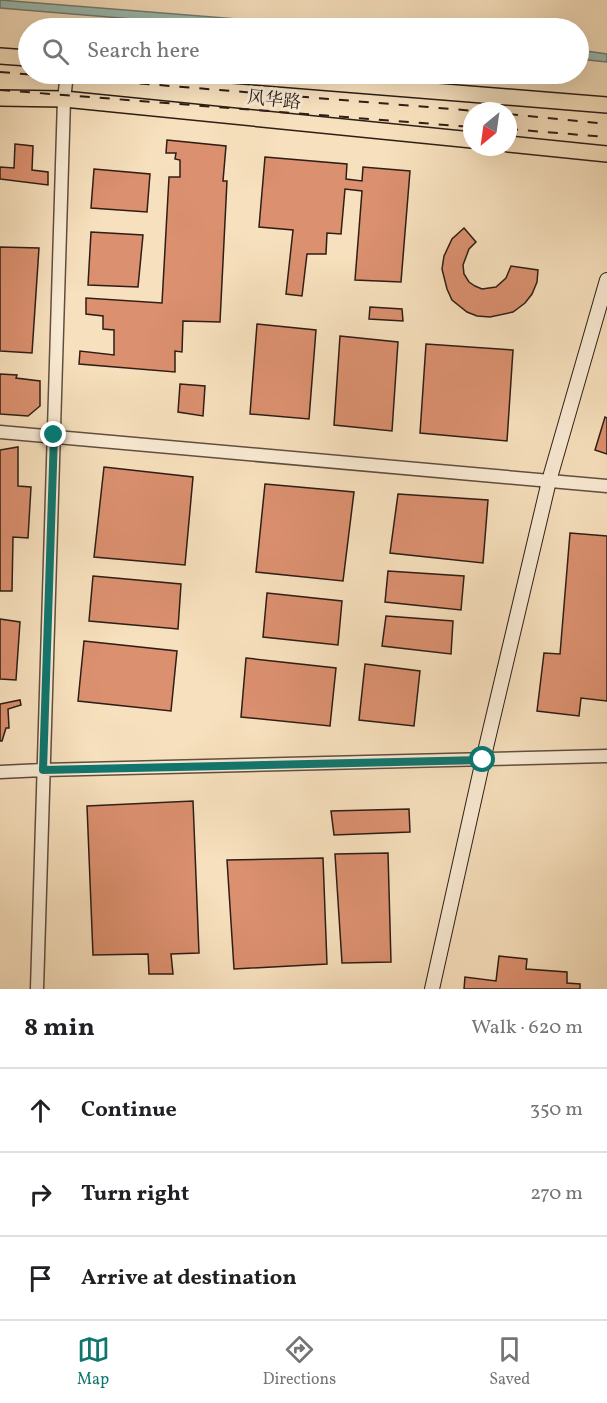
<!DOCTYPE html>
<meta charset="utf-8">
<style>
:root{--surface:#fff;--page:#f6f6f6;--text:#202124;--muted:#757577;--line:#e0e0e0;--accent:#0f766e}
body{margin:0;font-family:Vollkorn,"Noto Serif SC",serif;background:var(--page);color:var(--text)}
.compass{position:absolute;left:463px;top:102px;width:54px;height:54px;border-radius:50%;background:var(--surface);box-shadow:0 6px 24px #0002;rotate:209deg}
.stop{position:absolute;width:18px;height:18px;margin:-14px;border:4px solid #0f766e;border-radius:50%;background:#fff}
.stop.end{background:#0f766e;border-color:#fff;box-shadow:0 2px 6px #0008}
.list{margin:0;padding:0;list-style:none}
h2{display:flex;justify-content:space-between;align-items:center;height:78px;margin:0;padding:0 24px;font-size:26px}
h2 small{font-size:20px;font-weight:400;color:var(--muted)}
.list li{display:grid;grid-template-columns:39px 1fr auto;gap:18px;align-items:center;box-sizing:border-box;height:84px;padding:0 24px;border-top:2px solid var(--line)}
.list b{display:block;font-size:22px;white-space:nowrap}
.list em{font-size:20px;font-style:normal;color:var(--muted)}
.icon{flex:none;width:33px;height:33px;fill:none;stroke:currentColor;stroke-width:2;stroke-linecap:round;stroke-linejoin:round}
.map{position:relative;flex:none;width:607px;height:989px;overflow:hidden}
.search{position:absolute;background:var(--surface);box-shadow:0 6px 24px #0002;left:18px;right:18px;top:18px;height:66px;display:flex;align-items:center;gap:15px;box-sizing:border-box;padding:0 21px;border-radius:33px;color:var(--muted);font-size:22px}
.sheet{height:330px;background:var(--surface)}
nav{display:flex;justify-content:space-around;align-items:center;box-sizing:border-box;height:84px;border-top:2px solid var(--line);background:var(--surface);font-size:16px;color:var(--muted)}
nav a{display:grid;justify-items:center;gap:3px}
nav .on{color:var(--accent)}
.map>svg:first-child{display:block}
.water{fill:#9dbdb3;stroke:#717d74;stroke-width:1.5}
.building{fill:#db906f;stroke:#2e1e15;stroke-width:1.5}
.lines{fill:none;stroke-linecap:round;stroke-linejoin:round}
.tertiary-casing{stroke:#604e3f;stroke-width:15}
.secondary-casing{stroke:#2e1e15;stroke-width:16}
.primary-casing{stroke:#2e1e15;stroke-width:18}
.tertiary{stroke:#faebd4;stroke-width:12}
.secondary{stroke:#faebd4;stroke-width:14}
.primary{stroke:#f7e0bd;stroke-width:15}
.rail{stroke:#2e1e15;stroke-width:2;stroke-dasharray:10 10;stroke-linecap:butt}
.route{stroke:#0f766e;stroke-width:8}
.labels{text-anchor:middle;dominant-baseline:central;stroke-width:6;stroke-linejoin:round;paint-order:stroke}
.street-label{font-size:18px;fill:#2e1e15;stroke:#faebd4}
</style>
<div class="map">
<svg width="607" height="989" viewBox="0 0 607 989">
<rect width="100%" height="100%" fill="#f7e0bd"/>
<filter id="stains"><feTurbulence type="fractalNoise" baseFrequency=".00333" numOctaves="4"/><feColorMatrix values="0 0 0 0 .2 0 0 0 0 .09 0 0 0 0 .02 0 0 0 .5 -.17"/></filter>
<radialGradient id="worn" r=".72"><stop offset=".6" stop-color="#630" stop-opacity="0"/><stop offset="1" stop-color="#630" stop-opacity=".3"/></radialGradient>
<path class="water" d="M0 0 349 28H241L0 8Z
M579 50 607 54V62L579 59Z"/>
<path class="building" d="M167 140 226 146 223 181H227L220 322 183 321 182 352 175 351V372L79 364 80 351 114 355V330L103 329V316L86 314V298L162 303 169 177H180V160L175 159 176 153H166Z
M15 144 33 146 32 170 48 172V185L0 179V167L14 168Z
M265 157 347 164 346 179 362 181 363 167 410 171 401 282 355 280 362 191 345 189 341 234 327 233 326 254H307L302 296 286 294 293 230 259 227Z
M94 169 150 174 147 212 91 208Z
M464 228 476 242 469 249 463 265 464 274 469 282 475 286 482 289 496 287 506 278 511 266 538 270 537 282 532 294 525 303 513 312 490 317 477 316 467 312 452 300 447 289 442 269 444 256 452 239Z
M91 232 143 235 138 287 88 285Z
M0 247 39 248 32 353 0 351Z
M370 307 402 309 403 321 369 319Z
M257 324 316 330 309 419 250 414Z
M340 336 398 342 392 431 334 425Z
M426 344 513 350 507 441 420 433Z
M0 374 17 375 16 378 40 381V406L28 416 0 414Z
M180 384 205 386 203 416 178 412Z
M605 417 607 418V454L595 450Z
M18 447V486L31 487 28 538 13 537 12 591H0V450Z
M104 467 193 477 185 565 94 557Z
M265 484 354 492 343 581 256 572Z
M398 494 488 500 483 563 390 553Z
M570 533 607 536V701L581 698 579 716 537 711 544 653 560 654Z
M388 571 464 576 461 610 385 602Z
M93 576 181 584 178 629 89 621Z
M267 593 342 601 338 645 263 637Z
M386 616 453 621 451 654 382 646Z
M0 619 20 622 16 680 0 679Z
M84 641 177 651 171 711 78 701Z
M246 658 336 668 330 726 241 717Z
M365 664 420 671 414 726 359 720Z
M20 700 21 705 8 709 9 728H6L2 741H0V704Z
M193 801 199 953 171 954 173 974H149L148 954 93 955 87 806Z
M409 809 410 832 334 835 331 811Z
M388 853 391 962 342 963 335 854Z
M323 858 327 964 234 969 227 860Z
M499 956 527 959 526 969 567 972V983L580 984V989H464L465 977 496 981Z"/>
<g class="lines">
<g class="tertiary-casing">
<path id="tertiary" d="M0 432 607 486
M0 772 43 770 607 756
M37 989 64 99 67 74"/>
</g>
<g class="secondary-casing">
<path id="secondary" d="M432 989 483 760 549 481 607 280"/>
</g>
<g class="primary-casing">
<path id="primary" d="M0 56 28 58
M220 74 607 105
M0 98 64 99 472 140
M508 144 607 154"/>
</g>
<use href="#tertiary" class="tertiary"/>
<use href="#secondary" class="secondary"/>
<use href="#primary" class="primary"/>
<path class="rail" d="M0 72 476 111
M0 90 472 127
M508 114 607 124
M508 129 607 137"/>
</g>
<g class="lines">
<path class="route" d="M54 435 43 770 483 760"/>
</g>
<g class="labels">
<g class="street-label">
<text transform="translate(274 101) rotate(6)">风华路</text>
</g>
</g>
<rect width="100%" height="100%" filter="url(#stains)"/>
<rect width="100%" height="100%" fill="url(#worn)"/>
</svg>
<svg class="compass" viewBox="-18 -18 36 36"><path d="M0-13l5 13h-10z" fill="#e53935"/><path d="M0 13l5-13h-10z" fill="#757577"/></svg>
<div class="stop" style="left:483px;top:760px"></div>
<div class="stop end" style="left:54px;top:435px"></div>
<div class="search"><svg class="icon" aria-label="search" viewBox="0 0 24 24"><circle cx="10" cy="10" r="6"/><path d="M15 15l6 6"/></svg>Search here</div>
</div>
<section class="sheet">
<h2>8 min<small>Walk · 620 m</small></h2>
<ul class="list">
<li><svg class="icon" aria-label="ahead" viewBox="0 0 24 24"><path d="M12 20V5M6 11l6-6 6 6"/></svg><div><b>Continue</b></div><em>350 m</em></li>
<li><svg class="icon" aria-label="right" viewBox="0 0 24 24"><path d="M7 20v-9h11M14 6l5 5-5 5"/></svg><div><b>Turn right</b></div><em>270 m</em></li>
<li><svg class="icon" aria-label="arrive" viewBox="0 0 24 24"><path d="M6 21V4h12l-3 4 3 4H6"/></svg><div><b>Arrive at destination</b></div></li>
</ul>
</section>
<nav>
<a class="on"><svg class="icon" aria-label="map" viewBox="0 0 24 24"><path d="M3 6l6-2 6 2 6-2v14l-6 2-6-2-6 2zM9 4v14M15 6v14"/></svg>Map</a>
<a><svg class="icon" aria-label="directions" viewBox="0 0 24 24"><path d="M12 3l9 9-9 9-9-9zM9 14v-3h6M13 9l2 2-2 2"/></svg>Directions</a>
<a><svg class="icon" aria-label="saved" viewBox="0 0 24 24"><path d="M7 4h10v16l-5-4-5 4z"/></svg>Saved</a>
</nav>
